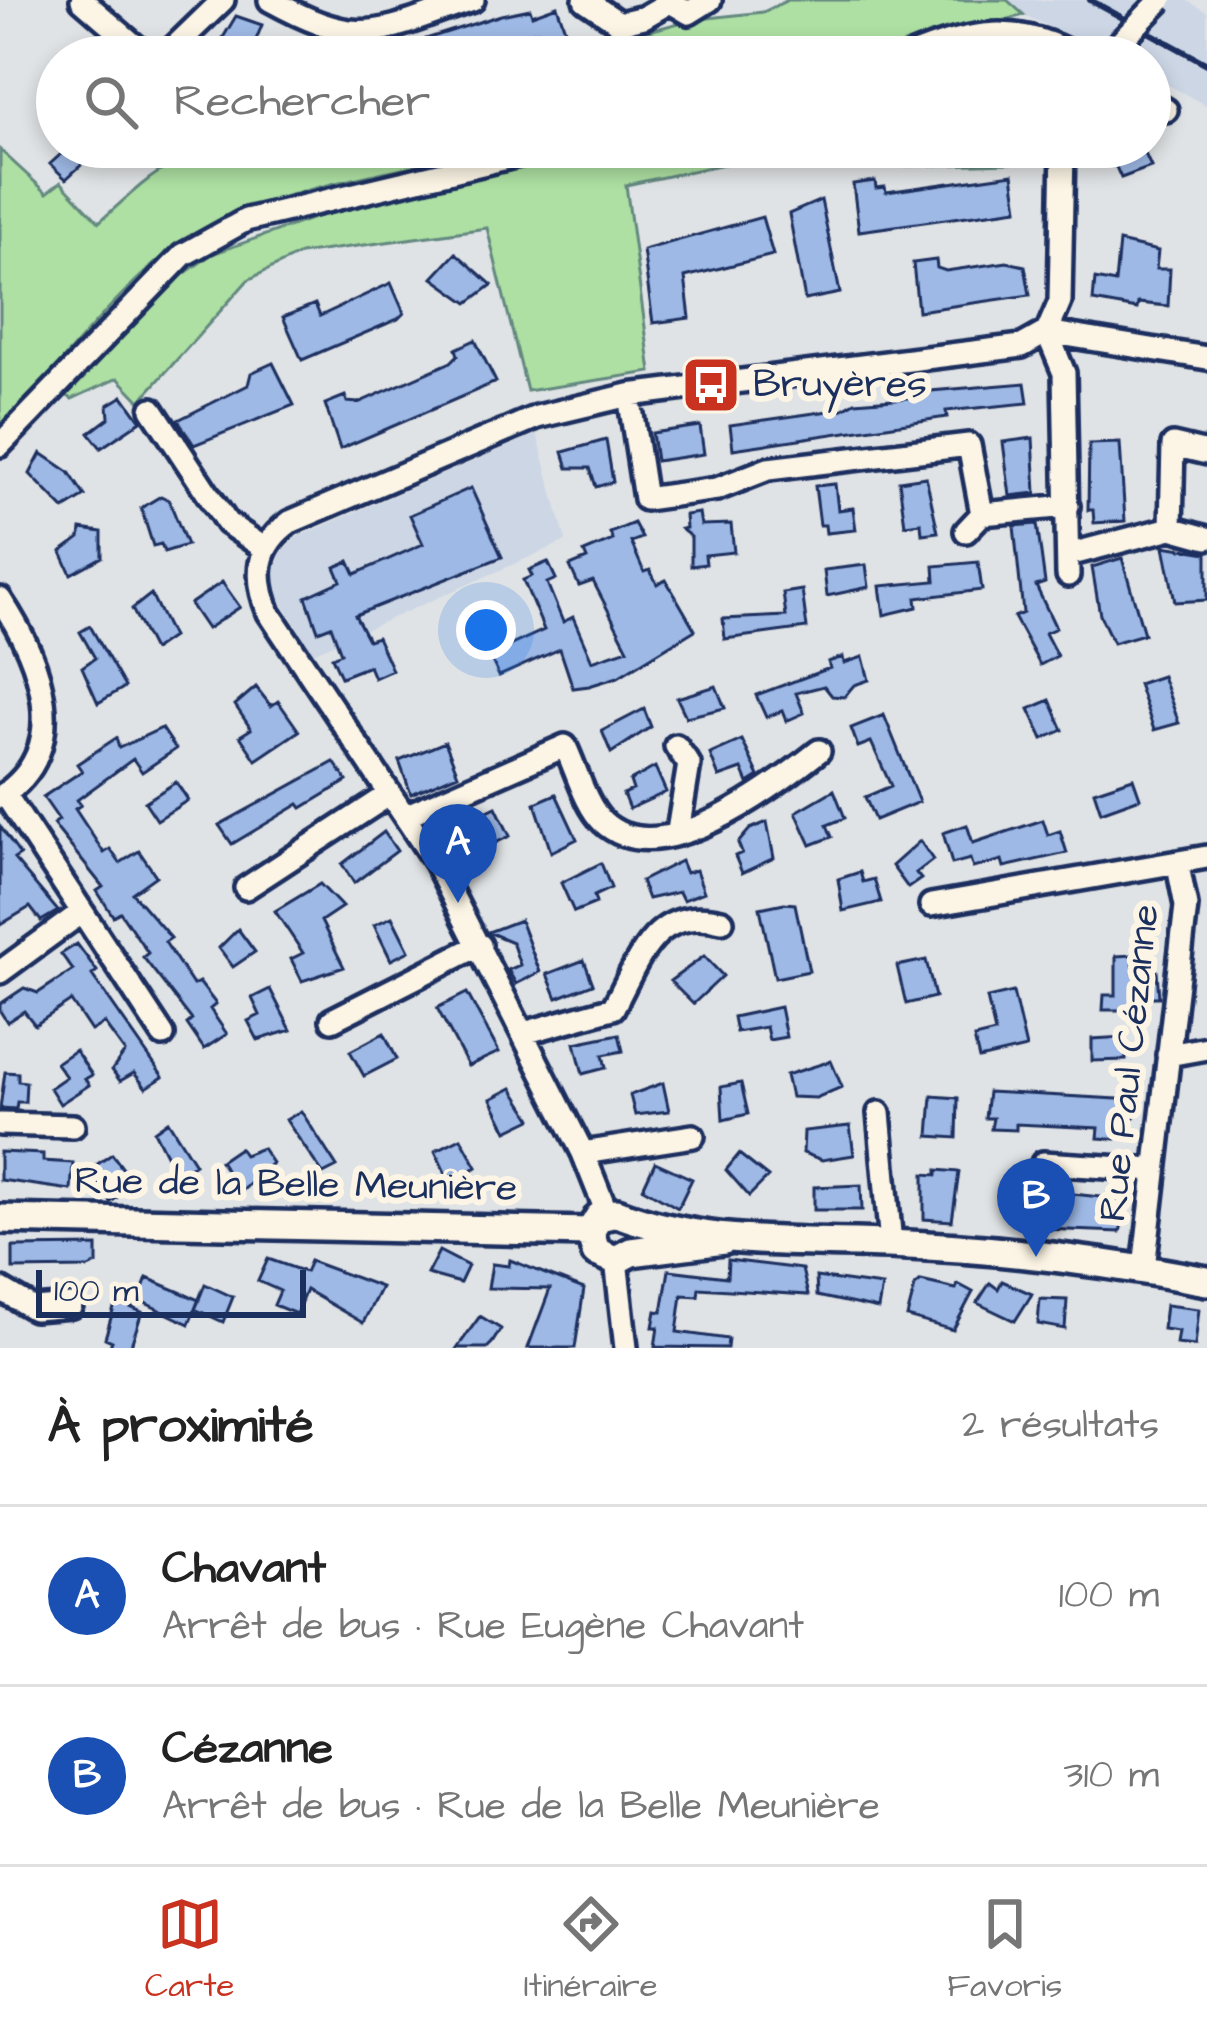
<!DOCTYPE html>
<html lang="fr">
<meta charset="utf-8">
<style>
:root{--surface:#fff;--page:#f2f2f2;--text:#222;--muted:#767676;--line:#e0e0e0;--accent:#c8321e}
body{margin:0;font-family:"Architects Daughter",sans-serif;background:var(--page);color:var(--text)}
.scale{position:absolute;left:36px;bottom:30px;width:270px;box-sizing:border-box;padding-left:12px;border:6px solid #1b2f5e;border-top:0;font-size:33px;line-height:42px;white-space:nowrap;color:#1b2f5e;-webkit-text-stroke:9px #fcf5e5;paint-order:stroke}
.you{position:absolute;left:486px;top:630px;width:42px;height:42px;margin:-30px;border:9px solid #fff;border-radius:50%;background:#1a73e8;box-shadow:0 0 0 18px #1a73e833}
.badge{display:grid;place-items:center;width:78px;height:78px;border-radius:50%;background:var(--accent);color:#fff;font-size:39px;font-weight:700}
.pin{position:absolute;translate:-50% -99px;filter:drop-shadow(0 3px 6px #0008)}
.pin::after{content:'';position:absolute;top:63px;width:42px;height:36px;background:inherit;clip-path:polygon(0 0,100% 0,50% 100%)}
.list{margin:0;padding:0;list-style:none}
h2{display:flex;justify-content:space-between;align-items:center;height:156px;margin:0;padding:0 48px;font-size:51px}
h2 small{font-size:39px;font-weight:400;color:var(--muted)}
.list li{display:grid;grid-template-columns:78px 1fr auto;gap:36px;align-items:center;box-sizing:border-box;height:180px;padding:0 48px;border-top:3px solid var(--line)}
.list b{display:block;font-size:45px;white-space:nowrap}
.list p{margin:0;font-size:39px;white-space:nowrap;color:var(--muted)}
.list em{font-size:39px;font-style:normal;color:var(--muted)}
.icon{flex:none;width:66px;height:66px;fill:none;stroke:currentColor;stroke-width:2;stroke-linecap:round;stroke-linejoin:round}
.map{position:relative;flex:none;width:1207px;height:1348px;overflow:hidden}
.search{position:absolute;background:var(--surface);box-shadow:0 6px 18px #0003;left:36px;right:36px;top:36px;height:132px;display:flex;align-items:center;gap:30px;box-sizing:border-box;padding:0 42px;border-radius:66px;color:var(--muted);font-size:45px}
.sheet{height:516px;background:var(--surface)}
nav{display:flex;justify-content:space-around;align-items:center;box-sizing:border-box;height:168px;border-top:3px solid var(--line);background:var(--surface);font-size:33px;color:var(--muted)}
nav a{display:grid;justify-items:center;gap:6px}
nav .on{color:var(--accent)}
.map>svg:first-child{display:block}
.built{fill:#ccd6e5}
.green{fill:#ade0a2;stroke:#648880;stroke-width:3}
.building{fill:#9eb9e5;stroke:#1b2f5e;stroke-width:3}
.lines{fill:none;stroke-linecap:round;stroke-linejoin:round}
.street-casing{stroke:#1b2f5e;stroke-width:30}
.secondary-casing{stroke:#1b2f5e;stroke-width:36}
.street{stroke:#fcf5e5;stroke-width:21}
.secondary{stroke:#fcf5e5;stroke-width:27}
.rail{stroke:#1b2f5e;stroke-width:6}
.street-bridge-casing{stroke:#1b2f5e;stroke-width:30;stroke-linecap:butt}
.street-bridge{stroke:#fcf5e5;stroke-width:21}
.labels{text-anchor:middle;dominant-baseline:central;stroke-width:12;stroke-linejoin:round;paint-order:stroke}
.poi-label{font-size:39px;fill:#1b2f5e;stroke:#fcf5e5;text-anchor:start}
.street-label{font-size:39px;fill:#1b2f5e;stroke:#fcf5e5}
</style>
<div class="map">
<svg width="1207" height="1348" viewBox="0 0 1207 1348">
<rect width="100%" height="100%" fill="#e0e3e5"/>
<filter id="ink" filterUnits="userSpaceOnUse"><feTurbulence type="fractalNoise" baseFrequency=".00833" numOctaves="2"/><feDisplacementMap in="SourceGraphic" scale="24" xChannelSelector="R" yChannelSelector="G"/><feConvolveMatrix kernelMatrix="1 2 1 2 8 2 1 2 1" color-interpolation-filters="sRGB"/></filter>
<g filter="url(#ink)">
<path class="built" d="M1007 0H1186L1207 12V106L1150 75V57H1113L1024 15Z
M537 434 566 541 313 653 278 596 273 575 282 551 295 538Z"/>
<path class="green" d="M788 0H1007L1024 15 869 57H552L690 20 763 12Z
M243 147H501C402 171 249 189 170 251 107 301 55 372 0 431V150L47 193 61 182 99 222C157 171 164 158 243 147Z
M608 147H804L626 185 651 372 527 391 487 228 300 254 248 280 140 401 118 378 72 399 66 395 174 281 212 254 319 216Z
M830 147H1042L1011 163 872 167Z"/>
<path class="building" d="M557 6 566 32 541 40 537 31 441 57H397L428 44 426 39 501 15 530 9 532 15Z
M236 16 262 25 249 57 215 51Z
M69 147H101L66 179 50 164Z
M1107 147H1142L1151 167 1121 178Z
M1013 174 1018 209 859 231 853 184 875 181 876 188 885 187 886 192Z
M821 200 840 293 805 300 789 214Z
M762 217 773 255 685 277 690 318 653 323 643 250Z
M1119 242 1158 251 1156 269H1170L1168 306 1138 303 1137 309 1093 301 1095 279 1115 283Z
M456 253 492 285 468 303 433 278Z
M936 260 937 268 946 271 1007 262 1025 266 1030 295 918 311 913 263Z
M391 283 404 313 398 319 302 360 283 317 315 304 320 316Z
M475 340 496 382 340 449 325 404 345 396 347 402 358 403 451 362 458 355 456 349Z
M273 363 294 405 194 445 178 420 248 385 251 373Z
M1025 383 1028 403 946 411 947 417 733 449 730 425 843 409 855 402 919 397V392Z
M123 396 141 421 101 448 89 433 109 418 108 405Z
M700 426 704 454 656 461 652 433Z
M1033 438 1036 493 1010 496 1003 442Z
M606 440 613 482 596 487 590 468H568L563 452Z
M1120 443 1125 521 1094 523 1093 510H1088L1089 444Z
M41 453 69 472 85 496 64 509 30 474Z
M926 477 938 532 922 534 921 523 905 525 899 481Z
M835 484 838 510 853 508 856 530 826 533 825 525H820L815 486Z
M471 488 502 557 355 615 368 640 377 637 392 670 374 678 369 666 341 677 332 657 341 653 331 626 318 631 306 597 341 581 335 567 349 561 355 574 423 544 410 515Z
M161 496 169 500 187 545 164 552 161 544 153 546 141 508Z
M699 513 701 525 731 524 734 552 705 555 706 564 691 566V537L681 529 686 528 685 515Z
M634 523 642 538 631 542 644 572 650 570 657 584 666 580 695 630 618 677 589 686 573 688 560 649 499 676 489 655 544 630 523 580 532 576 529 570 548 562 556 579 547 583 563 622 573 617 592 661 628 649 593 581 579 586 570 566 587 559 584 552 613 540 610 533Z
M1037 524 1045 583 1036 586 1056 628 1045 633 1057 656 1040 665 1014 617 1023 613 1014 526Z
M81 529 102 532V557L71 574 61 552 80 538Z
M1164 546 1207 553V600L1175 602Z
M1122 558 1144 634 1113 643 1100 615 1092 567Z
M978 562 982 590 916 598 917 607 884 615 880 586 935 581 934 566Z
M866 565 869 587 827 596 824 570Z
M222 582 240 607 207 629 190 604Z
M802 590 807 628 725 639 723 619 786 616 783 593Z
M151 594 172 637 153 650 132 609Z
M90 626 125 687 98 703 82 667 95 658 80 632Z
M843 657 844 663 863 657 869 680 854 685 844 697 832 696 824 686 796 693 804 713 786 721 782 711 766 717 756 695 830 668 828 662Z
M1162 676 1179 723 1154 730 1138 684Z
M716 686 725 708 686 717 677 698Z
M256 687 271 706 278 701 299 731 256 760 240 736 251 729 235 705Z
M1050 700 1063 730 1043 739 1029 709Z
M644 709 651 727 611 753 602 731Z
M884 715 919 802 875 820 865 797 891 786 871 742 858 747 851 728Z
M162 728 176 749 142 772 133 759 77 800 81 805 75 809 104 853 110 849 120 863 139 851 156 876 132 893 171 938 165 942 193 985 199 982 216 1004 210 1009 227 1034 204 1049 187 1024 192 1020 143 957 148 953 120 912 113 916 97 891 103 887 53 824 59 820 43 797 82 771 77 764 116 738 119 748Z
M742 740 759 776 748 783 742 769 719 777 710 754Z
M445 742 458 774 411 794 399 761Z
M334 762 347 781 302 808 299 804 232 844 219 825Z
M655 767 666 792 629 809 623 794 633 790 630 781Z
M1133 778 1140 798 1101 812 1094 791Z
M176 782 188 800 157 820 145 802Z
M834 790 845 818 827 825 832 837 811 845 796 812Z
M556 794 577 839 551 852 535 803Z
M496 807 510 836 465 857 452 828Z
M1043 820 1048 835 1060 831 1067 853 1004 867 1002 860 973 868 970 859 952 864 943 833 967 825 973 843Z
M767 822 774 858 742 873 735 856 742 853 738 843 750 829Z
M0 826 20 855 14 859 58 911 41 921 30 907 0 925Z
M384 832 397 851 354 883 342 864Z
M920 841 933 860 916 873 921 879 908 888 892 866Z
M681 861 686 873 696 870 704 892 683 900 679 892 648 899 641 881Z
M601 863 611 888 594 896 596 903 574 912 561 883Z
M860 872 863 882 874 879 881 902 843 911 838 879Z
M320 884 342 907 321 921 344 967 302 981 291 959 303 953 275 911Z
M784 903 795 904 809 971 775 978 760 908Z
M392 917 409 951 391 960 374 925Z
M520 920 540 972 516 984 508 970 520 965 512 942 488 932Z
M238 929 255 952 233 967 219 948Z
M77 944 97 971 92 975 163 1077 146 1088 134 1073 120 1081 112 1070 125 1052 104 1023 91 1031 71 1001 35 1025 24 1011 7 1022 0 1011V1004L24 988 38 993 73 970 61 954Z
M1133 955 1134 972 1157 971 1159 997H1146L1135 1010H1103L1104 995H1116V956Z
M704 956 723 976 693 1004 670 981Z
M584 960 593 984 557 998 547 974Z
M926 960 935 997 906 1004 897 966Z
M270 989 291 1030 258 1040 248 1021 260 1015 252 998Z
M1013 992 1026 1048 979 1059 974 1038 995 1033 987 998Z
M467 993 499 1052 468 1066 437 1008Z
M780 1007 786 1037 769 1040 766 1027 736 1032 733 1017Z
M384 1033 397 1059 364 1076 350 1051Z
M619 1034 623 1051 603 1055 606 1068 583 1074 575 1043Z
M1125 1037 1126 1060 1092 1061V1039Z
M75 1050 92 1075 85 1079 89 1085 60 1104 50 1088 66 1077 56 1063Z
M831 1061 842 1087 816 1098 791 1097 786 1075Z
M5 1072 18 1073V1081L26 1082 25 1102H17L16 1109 0 1108Z
M663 1083 669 1111 635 1115 630 1095Z
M741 1083 748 1114 723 1120 721 1087Z
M512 1088 532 1119 507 1131 491 1099Z
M988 1092 1136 1100 1134 1118H1127L1125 1133H1118L1116 1139 1098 1138 1099 1128 1016 1124V1130L991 1129 993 1118H985Z
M932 1096 958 1098 957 1138 929 1136Z
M301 1111 337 1167 323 1174 286 1120Z
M168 1121 195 1164 177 1176 154 1131Z
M850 1126 854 1155 822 1160 803 1153 804 1131Z
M461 1138 477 1167 449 1181 435 1151Z
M239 1148 244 1155 262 1148 272 1163 241 1192 220 1161Z
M0 1152 43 1154V1161L73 1163 71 1190 0 1180Z
M112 1154 135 1185 111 1202 89 1170Z
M739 1154 768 1177 749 1196 726 1170Z
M655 1162 692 1179 678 1208 643 1188Z
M937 1170 959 1172 952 1221 924 1219V1174L937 1175Z
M861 1185 862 1210H814V1187Z
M1064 1193 1128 1200 1120 1232 1043 1229 1046 1204H1055Z
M97 1246V1264L88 1268 13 1269V1247Z
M439 1251 468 1266 460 1283 427 1274Z
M268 1259 305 1272 310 1261 381 1287 363 1323 306 1290 296 1314 274 1305 280 1291 258 1281Z
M510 1260 584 1289 575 1348H528L550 1289 488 1288 492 1264 509 1266Z
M728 1260 802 1269 808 1295 699 1288 698 1296 682 1295 677 1332 728 1339 727 1348 655 1347 658 1327H653L656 1311 662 1312 669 1270 727 1277Z
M816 1277 882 1286 878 1309 817 1296Z
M147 1278 199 1300 189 1324 139 1300Z
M921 1281 956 1289 958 1284 973 1292 953 1330 907 1317 915 1286Z
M1002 1281 1032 1294 1015 1321 977 1303 990 1283 998 1289Z
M205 1284 233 1297 223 1322 195 1309Z
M1040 1299 1067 1300 1065 1329 1038 1324Z
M116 1301 142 1312 130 1348H109L112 1341 105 1338Z
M1166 1305 1199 1309 1195 1346 1176 1344 1178 1331 1163 1329Z
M480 1316 501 1329 492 1343 487 1348H457Z"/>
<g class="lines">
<g class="street-casing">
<path id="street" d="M82 0 148 57
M270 0C365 52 377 31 473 0
M585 0 619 23 644 17 668 3
M667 0 689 13 710 0
M164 57 223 0
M908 57C970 31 1018 22 1077 57
M1150 100 1166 110
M1047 332 1064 373 1068 575
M1047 332 1207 358
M629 395 645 499 717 489 768 469 969 445 982 514 966 531
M152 409 227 523 264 548
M0 445 183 255 246 220 553 147
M982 514 1068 506
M1171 528 1173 445 1207 453
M1068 555 1171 528 1207 538
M0 599C39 657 76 749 0 797
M676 746 689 764 678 831
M5 794 163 1035
M405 816 565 746C576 768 585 805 603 822 659 874 771 789 819 751
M246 888 390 794
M931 905 1207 857
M0 972 82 912
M332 1020 480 945
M524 1033 613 1008C640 958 654 905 722 921
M1168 1055 1207 1048
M879 1113 891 1244
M0 1124 73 1126
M583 1153 693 1136
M1043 1163 1155 1170
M607 1213 583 1153 436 863 269 613C254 577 256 546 290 522L537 417 629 395 1022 346 1047 332 1060 302 1063 147
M616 1260 626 1348
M1144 1268 1186 906 1178 866
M0 1289 34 1309 71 1306"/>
</g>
<g class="secondary-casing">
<path id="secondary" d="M0 1219 590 1232
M724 1240 631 1252 616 1260 596 1252 590 1232 599 1217 617 1213C705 1247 793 1240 888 1244 994 1248 1102 1261 1207 1281"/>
</g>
<use href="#street" class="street"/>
<use href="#secondary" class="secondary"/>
<path class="rail" d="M1090 0 1207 64"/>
<g class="street-bridge-casing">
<path id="street-bridge" d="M1106 57 1161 0"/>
</g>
<use href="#street-bridge" class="street-bridge"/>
</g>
</g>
<defs>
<g id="bus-square" transform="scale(3)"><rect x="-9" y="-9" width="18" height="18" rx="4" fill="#c8321e" stroke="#fcf5e5"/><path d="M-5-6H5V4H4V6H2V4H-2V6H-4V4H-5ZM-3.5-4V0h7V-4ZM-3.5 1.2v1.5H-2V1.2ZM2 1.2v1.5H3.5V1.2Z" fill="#fff"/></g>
</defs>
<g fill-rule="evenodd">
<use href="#bus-square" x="711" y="385"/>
</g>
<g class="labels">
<g class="poi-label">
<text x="753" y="385">Bruyères</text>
</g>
<g class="street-label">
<text transform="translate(1130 1063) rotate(-84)">Rue Paul Cézanne</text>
<text transform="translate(296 1185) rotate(1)">Rue de la Belle Meunière</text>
</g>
</g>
</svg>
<div class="scale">100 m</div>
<div class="you"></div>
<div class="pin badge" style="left:458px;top:903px;background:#1a4fb4">A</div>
<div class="pin badge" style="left:1036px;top:1257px;background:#1a4fb4">B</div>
<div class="search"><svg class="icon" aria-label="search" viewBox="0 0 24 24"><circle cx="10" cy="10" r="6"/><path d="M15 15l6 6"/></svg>Rechercher</div>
</div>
<section class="sheet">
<h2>À proximité<small>2 résultats</small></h2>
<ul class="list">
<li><span class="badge" style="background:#1a4fb4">A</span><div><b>Chavant</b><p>Arrêt de bus · Rue Eugène Chavant</p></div><em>100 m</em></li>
<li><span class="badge" style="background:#1a4fb4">B</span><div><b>Cézanne</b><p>Arrêt de bus · Rue de la Belle Meunière</p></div><em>310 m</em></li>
</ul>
</section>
<nav>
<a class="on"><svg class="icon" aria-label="map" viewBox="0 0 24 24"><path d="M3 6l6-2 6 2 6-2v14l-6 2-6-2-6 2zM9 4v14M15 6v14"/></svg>Carte</a>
<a><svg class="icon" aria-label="directions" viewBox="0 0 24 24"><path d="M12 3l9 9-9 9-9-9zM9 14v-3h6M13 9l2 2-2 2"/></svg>Itinéraire</a>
<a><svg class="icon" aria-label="saved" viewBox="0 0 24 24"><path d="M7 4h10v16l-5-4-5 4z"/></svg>Favoris</a>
</nav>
